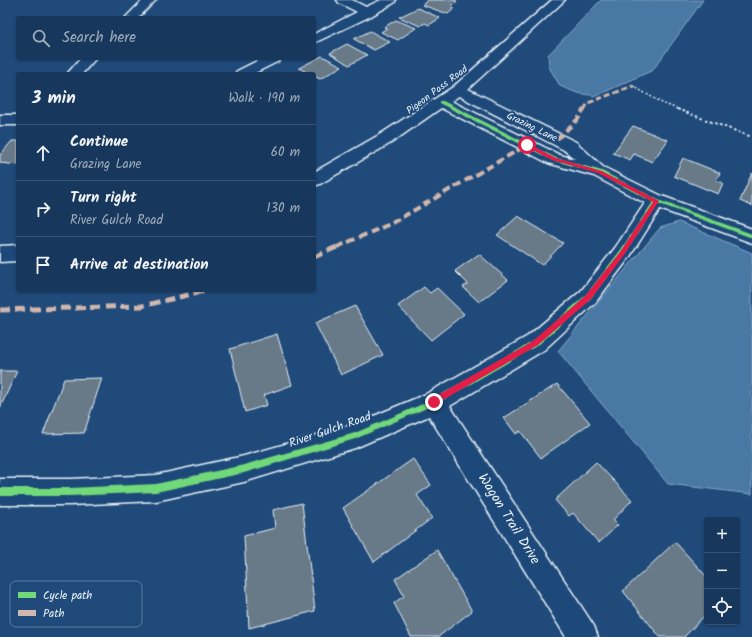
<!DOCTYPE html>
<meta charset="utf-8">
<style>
:root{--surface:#17385c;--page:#203f62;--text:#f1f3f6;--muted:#9eacbb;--line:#365272}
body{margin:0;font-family:Kalam,sans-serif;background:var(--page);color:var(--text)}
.controls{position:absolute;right:12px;bottom:12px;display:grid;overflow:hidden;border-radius:4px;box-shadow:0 1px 3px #0004}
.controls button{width:36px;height:36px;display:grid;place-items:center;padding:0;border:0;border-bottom:1px solid var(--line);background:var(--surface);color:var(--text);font:20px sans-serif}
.stop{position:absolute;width:12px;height:12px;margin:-9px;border:3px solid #e11d48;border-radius:50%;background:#fff}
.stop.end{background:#e11d48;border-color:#fff;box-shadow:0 1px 4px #0008}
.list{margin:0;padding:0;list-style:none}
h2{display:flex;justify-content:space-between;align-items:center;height:52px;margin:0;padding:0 16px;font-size:17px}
h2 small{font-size:13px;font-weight:400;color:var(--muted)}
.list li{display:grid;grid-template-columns:26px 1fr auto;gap:12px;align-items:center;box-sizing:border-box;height:56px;padding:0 16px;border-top:1px solid var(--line)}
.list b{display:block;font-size:15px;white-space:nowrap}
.list p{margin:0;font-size:13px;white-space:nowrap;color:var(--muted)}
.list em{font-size:13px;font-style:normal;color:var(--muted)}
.icon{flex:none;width:22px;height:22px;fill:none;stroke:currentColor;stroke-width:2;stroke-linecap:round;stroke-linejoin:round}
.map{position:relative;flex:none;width:752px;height:637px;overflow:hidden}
.search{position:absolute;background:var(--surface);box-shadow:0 1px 3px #0004;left:16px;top:16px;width:300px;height:44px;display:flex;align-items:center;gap:10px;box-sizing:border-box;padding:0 14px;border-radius:4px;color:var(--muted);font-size:15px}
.panel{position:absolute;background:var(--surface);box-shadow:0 1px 3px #0004;left:16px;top:72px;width:300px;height:220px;border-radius:4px}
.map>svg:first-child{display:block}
.water{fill:#4978a5;stroke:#89a8c6}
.building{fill:#677988;stroke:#e8f1f8}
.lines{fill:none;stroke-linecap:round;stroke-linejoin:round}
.minor-casing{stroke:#e8f1f8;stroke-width:3}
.path-far1{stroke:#e8f1f8;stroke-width:1.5;stroke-dasharray:2 2;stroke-linecap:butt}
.path{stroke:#e8f1f8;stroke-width:2;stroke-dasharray:2.5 2.5;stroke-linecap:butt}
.minor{fill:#1f4a7a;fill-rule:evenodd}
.quiet-far2{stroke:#d1b7ad;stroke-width:3;stroke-dasharray:6 3;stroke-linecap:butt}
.quiet-far1{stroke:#d1b7ad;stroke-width:4;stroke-dasharray:8 4;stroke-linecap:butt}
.quiet{stroke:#d1b7ad;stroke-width:5;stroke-dasharray:10 5;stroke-linecap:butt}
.cycleway-casing{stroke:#1f4a7a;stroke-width:2}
.cycleway{fill:#71d979;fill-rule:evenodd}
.route{fill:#e11d48}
.labels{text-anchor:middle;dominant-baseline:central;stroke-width:4;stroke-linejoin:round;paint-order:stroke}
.far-street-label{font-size:10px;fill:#e8f1f8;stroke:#1f4a7a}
.street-label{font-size:12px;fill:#e8f1f8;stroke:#1f4a7a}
.near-street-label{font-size:14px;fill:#e8f1f8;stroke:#1f4a7a}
.key{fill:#1f4a7a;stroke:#5b7ca0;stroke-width:1}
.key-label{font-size:11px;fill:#e8f1f8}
</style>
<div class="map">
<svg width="752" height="637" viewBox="0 0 752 637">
<rect width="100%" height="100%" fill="#1f4a7a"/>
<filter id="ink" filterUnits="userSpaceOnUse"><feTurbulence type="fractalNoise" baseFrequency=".025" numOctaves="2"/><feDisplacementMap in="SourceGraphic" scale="8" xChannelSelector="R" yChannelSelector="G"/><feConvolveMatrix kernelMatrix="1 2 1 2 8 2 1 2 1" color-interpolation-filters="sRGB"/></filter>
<g filter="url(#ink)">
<path class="water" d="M601 0H703L653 70 596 96 577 93 560 86 549 67 548 55Z
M679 222 752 253V494L668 484 558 351 660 228Z"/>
<path class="building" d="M428 0H453L457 1 451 7 455 8 448 14 422 5Z
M418 8 440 18 429 25 425 23 420 26 399 17Z
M396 20 416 28 398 40 381 32 387 28 384 27Z
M370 31 390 42 374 50 354 39Z
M347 44 367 55 349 65 330 53Z
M322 56 342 66 320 79 314 76V74H310L299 68Z
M633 126 668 140 652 162 634 154 630 160 613 153Z
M12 141H18V165L0 163V155Z
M683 158 720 173 716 180 723 183 718 194 674 176Z
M752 173V206L740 201Z
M518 216 563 243 542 265 497 235Z
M479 254 508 280 479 302 463 287 468 284 455 271Z
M424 287 430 293 437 288 464 314 431 340 398 306Z
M355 306 383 355 341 375 315 323Z
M277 334 292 385 264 395 267 405 245 412 230 349Z
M0 371H17L0 408Z
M102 378 84 433 43 434 64 379Z
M557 384 590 423 541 458 520 431 516 434 504 418Z
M413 459 431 485 417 495 432 518 374 562 343 508Z
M596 462 632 500 613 520 618 525 599 543 573 513 569 516 555 500Z
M302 503 315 611 249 628 244 536 275 528 273 510Z
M675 542 707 577V613L684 637H660L623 591Z
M437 550 472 611 438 637H411L394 603 404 596 395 579Z"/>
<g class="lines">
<g class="minor-casing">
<path id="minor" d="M143 0H156L138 18H125Z
M337 0H352L366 7 381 0H396L394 3 371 16 314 43V34L357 12 339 3Z
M552 0H565L468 89 576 142 603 167 662 196 752 229V243L660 209 629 258 595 303 544 350 450 406 594 626 598 637H566L429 416 355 448 244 482 156 501 70 505H0V479H70L156 475 244 456 355 424 426 394 528 336 581 291 615 248 645 203 594 176 548 163 441 108 391 143 320 184 314 186V172L379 135 453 87ZM459 96 564 150 575 159 560 155 451 101Z
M81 58H96L82 74H67Z
M263 58H281L279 61 253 74H235L237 71Z
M0 115H18V125H0Z
M18 245V261L0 262V246Z"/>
</g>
<path class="path-far1" d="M633 86 662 103 680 110"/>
<path class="path" d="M677 109 752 137"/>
<use href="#minor" class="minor"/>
<path class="quiet-far2" d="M584 110 588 103 633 86"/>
<path class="quiet-far1" d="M557 139 578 119 584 109
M337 247 392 223 527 145"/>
<path class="quiet" d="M314 257 339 246
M0 310 142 306 208 290"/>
<g class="cycleway-casing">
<path id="cycleway" d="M439 101H443L556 158 602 171 658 200 752 234V238L657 203 624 255 590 299 538 345 436 404 355 439 244 473 156 492 70 496H0V488H70L156 484 244 465 355 433 432 400 534 341 586 295 620 251 653 202 598 173 552 160 439 103Z"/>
</g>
<use href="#cycleway" class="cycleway"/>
</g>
</g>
<path class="route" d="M527 143 556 158 602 171 659 201 624 255 591 299 538 345 434 405 431 404V399L533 341 586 295 620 252 653 202 598 173 552 160 525 146 524 145Z"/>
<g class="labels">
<g class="far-street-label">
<text transform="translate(437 90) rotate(-37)">Pigeon Pass Road</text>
<text transform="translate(532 127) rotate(26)">Grazing Lane</text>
</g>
<g class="street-label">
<text transform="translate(330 430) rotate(-19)">River Gulch Road</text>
</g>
<g class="near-street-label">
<text transform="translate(509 519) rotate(58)">Wagon Trail Drive</text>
</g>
</g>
<rect x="10" y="581" width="132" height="46" rx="6" class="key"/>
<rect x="18" y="592" width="18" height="6" fill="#71d979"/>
<rect x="18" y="610" width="18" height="6" fill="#d1b7ad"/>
<g class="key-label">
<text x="43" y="599">Cycle path</text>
<text x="43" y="617">Path</text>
</g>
</svg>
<div class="controls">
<button>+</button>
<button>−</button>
<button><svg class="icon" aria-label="locate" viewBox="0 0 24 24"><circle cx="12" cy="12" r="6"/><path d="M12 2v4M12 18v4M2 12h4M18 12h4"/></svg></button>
</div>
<div class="stop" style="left:527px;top:145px"></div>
<div class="stop end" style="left:434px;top:402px"></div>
<div class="search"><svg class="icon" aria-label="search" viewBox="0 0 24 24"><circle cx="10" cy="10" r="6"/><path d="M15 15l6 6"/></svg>Search here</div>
<section class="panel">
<h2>3 min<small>Walk · 190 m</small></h2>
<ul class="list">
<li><svg class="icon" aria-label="ahead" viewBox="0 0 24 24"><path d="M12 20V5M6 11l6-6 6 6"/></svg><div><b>Continue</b><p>Grazing Lane</p></div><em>60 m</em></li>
<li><svg class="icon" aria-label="right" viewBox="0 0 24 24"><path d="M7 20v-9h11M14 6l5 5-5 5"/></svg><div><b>Turn right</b><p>River Gulch Road</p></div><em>130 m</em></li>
<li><svg class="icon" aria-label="arrive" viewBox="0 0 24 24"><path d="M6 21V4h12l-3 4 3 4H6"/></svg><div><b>Arrive at destination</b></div></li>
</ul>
</section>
</div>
